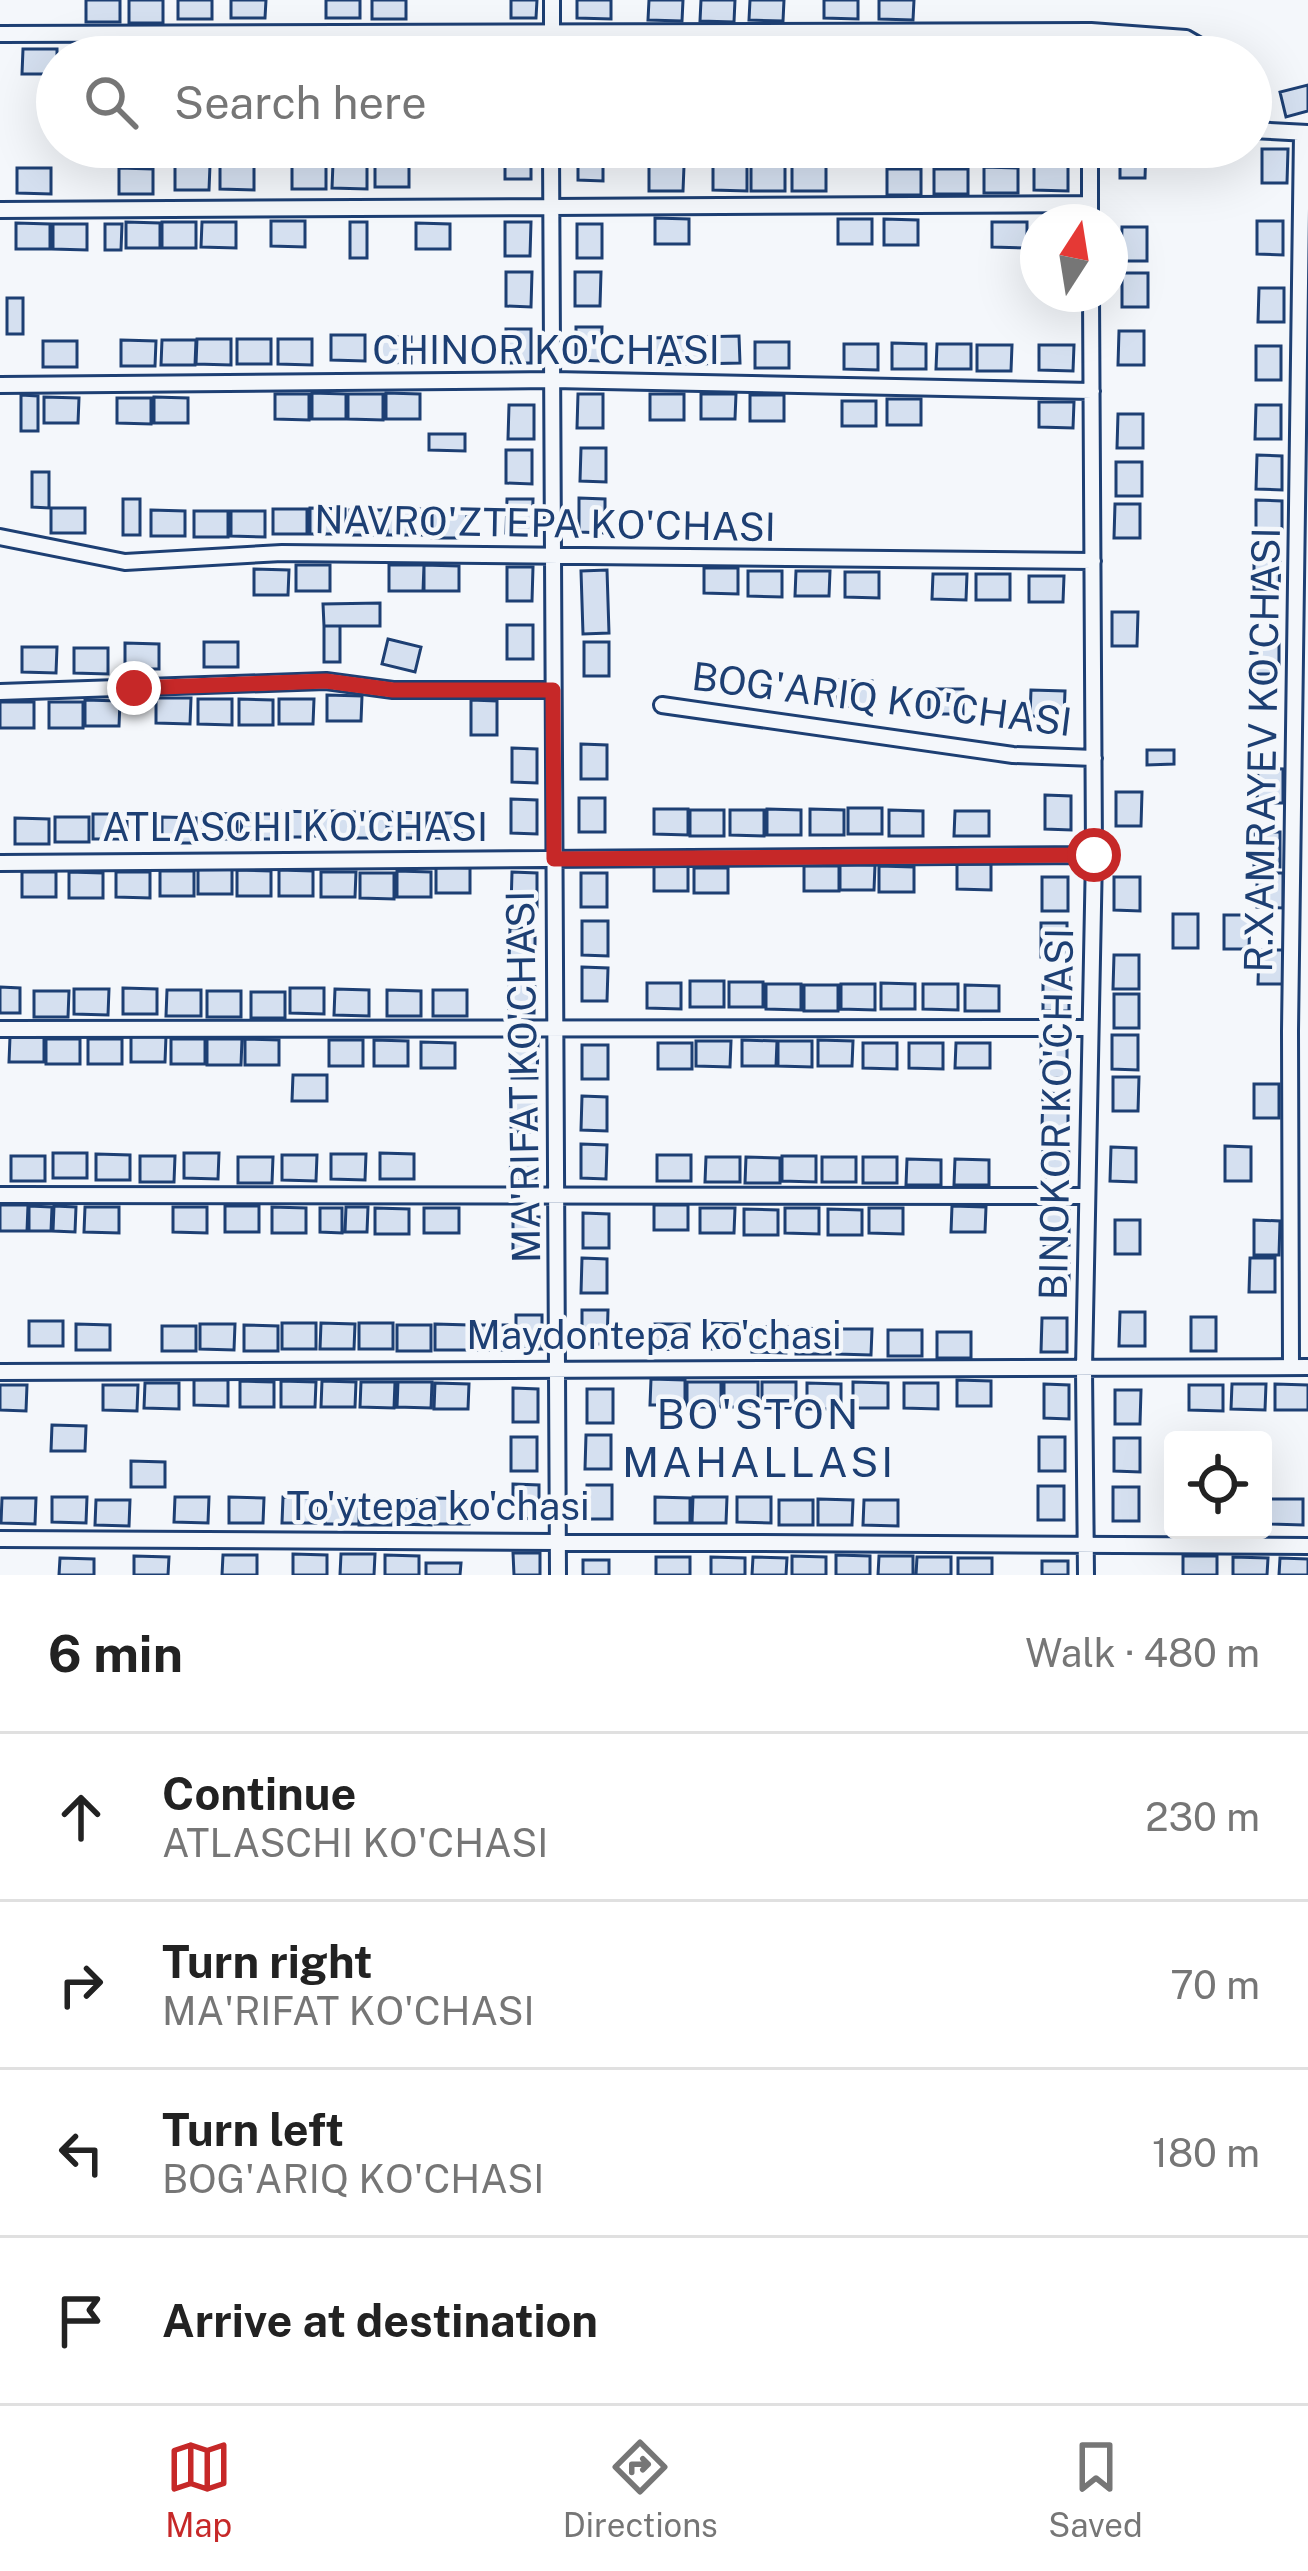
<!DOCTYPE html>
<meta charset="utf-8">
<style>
:root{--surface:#fff;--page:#f2f2f2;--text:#222;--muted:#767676;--line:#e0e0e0;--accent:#c62828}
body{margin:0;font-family:"Public Sans",sans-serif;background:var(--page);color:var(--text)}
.controls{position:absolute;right:36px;bottom:36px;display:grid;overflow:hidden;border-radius:12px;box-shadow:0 12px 48px #0002}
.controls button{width:108px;height:108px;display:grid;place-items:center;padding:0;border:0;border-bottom:3px solid var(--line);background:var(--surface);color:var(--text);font:60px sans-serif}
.compass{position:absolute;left:1020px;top:204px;width:108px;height:108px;border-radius:50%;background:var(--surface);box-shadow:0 12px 48px #0002;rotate:12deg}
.stop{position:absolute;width:36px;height:36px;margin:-27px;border:9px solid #c62828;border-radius:50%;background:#fff}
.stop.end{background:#c62828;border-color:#fff;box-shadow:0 3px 12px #0008}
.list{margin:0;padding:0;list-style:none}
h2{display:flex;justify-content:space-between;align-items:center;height:156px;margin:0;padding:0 48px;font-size:51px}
h2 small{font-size:39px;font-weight:400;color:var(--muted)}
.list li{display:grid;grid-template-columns:78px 1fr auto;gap:36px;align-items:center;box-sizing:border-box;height:168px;padding:0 48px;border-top:3px solid var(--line)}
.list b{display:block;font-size:45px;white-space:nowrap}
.list p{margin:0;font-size:39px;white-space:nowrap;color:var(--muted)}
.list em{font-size:39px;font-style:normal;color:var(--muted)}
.icon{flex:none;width:66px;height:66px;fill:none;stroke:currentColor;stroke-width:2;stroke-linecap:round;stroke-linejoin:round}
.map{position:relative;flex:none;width:1308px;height:1575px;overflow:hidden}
.search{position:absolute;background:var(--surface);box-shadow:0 12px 48px #0002;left:36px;right:36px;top:36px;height:132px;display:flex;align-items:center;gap:30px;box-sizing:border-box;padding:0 42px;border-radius:66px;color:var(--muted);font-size:45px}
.sheet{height:828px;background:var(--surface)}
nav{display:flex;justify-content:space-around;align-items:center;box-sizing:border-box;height:168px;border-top:3px solid var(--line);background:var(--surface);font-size:33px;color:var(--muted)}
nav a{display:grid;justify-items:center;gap:6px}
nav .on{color:var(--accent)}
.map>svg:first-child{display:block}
.building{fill:#d5e0f0;stroke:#1d3f73;stroke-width:3}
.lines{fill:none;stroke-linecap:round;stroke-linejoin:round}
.minor-casing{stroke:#1d3f73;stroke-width:20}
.minor{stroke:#f4f7fb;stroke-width:14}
.route{stroke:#c62828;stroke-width:15}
.labels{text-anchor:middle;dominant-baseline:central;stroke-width:9;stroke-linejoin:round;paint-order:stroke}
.street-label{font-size:39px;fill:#1d3f73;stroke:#f4f7fb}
.neighbourhood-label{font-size:42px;letter-spacing:3px;fill:#1d3f73;stroke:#f4f7fb}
</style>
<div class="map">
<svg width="1308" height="1575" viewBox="0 0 1308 1575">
<rect width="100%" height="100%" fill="#f4f7fb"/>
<path class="building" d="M86 0H120V22H86Z
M129 0H163V23H129Z
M178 0H212V19H178Z
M231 0H266L265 18H231Z
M326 0H360V18H326Z
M372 0H406V19H372Z
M511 0H537L536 18H511Z
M577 0H611V19L577 18Z
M649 0H683L682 21 648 20Z
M701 0H735L734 22 700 21Z
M750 0H784L783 21 749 20Z
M824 0H858V19L824 18Z
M879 0H914L913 20 879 19Z
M943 45 977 46V57H943Z
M985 45H1019V57H985Z
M1033 45H1067V57H1033Z
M653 46H687V57H653Z
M896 46H930V57H896Z
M23 49H57V74H22Z
M1308 85V111L1286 117 1280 92Z
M505 147H531V179H505Z
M578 147H603V181L578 180Z
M1120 147H1146L1145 178H1120Z
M1262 149H1288L1287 183H1262Z
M375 161 409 162V187H375Z
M333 163H367V189L332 188Z
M175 164 210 165 209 190H175Z
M220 164H254V190L220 189Z
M292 164H326V189H292Z
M713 165H747V191L713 190Z
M751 165 785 166V191H751Z
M792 165H826V191H792Z
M1034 165H1068V191L1034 190Z
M649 166H684L683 191H649Z
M984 167 1018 168V193H984Z
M17 168H51V194L17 193Z
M119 168 153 169V194H119Z
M887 169H921V195H887Z
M934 169H968V194H934Z
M655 218 689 219V244H655Z
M838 219H872V244H838Z
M884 219 918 220V245H884Z
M271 221H305V247L271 246Z
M1257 221H1283V255L1257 254Z
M126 222 160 223V248H126Z
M162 222H196V248H162Z
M202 222H236V248L201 247Z
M350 222H367V258H350Z
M505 222H531L530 256H505Z
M992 222H1027V248L992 247Z
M16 223 50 224V249H16Z
M416 223 450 224V249H416Z
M53 224H87V250L53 249Z
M105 224H122L121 250H105Z
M577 224H602V258H577Z
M1122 227H1147V261H1121Z
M506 272H532L531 307 506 306Z
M575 272H601L600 306H575Z
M1122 273H1148V307H1122Z
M1259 288H1284V322H1258Z
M7 298H23V334H7Z
M576 327H602L601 361 576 360Z
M506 329H531V363H506Z
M1119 331H1144V365H1118Z
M331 335H365V361L331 360Z
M739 336 740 363 649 365V338Z
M377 337H411V363L377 362Z
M197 339H231V365L196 364Z
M237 339H271V364H237Z
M278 339H312V365L278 364Z
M121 340 156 341 155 366H121Z
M162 340H196L195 365H161Z
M43 341H77V367H43Z
M755 342H789V368H755Z
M892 343 926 344V369H892Z
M844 344H878V370L844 369Z
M937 344H971V369H936Z
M977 345H1012L1011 371H977Z
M1039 345H1074L1073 371 1039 370Z
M1256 346H1281V380H1256Z
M312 393 346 394V419H312Z
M386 393 420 394V419H386Z
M275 394H309V420L275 419Z
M348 394H383V420L348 419Z
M578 394H603V428H577Z
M650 394H684V420H650Z
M701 394H736L735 419H701Z
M21 395 38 396V431H21Z
M750 395H784V421H750Z
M44 397 79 398 78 423H44Z
M154 397 188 398V423H154Z
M117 398H151V424L117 423Z
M887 399H921V425H887Z
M842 401H876V426H842Z
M1039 402H1074L1073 428 1039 427Z
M509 405H534V439H508Z
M1256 405H1281V439H1255Z
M1118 414H1143V448H1117Z
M429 434H465V451L429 450Z
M581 448H606V482L580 481Z
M506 450H532V484L506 483Z
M1257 455 1282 456V490L1256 489Z
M1116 462H1142V496H1116Z
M32 472H49V508L32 507Z
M579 498 605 499V533L579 532Z
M123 499H140V535H123Z
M507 499H533L532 533H506Z
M1256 500 1282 501V534H1256Z
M1115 504H1140V538H1114Z
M51 508H85V533H51Z
M310 508 345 509V534H310Z
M273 509H307V534H273Z
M388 509H422V535H387Z
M151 510 185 511V536H151Z
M350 510H384V535H350Z
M194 511H228V537H194Z
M231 511H265V537L231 536Z
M432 512H467L466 538H432Z
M1254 556H1280L1279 590H1254Z
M296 565H330V591H296Z
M389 565H424L423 591H389Z
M424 565 459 566V591H424Z
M507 567H533L532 601H507Z
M704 568H738V594L704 593Z
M254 569 289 570 288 595H254Z
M607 570 609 633 583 634 581 571Z
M748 571H782V597L748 596Z
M796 571H830L829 596H795Z
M845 572H879V598L845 597Z
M933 574H967L966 600 932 599Z
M976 574H1010V600H976Z
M1029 576H1064L1063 602H1029Z
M380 603V626H324L323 604Z
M1112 612H1138L1137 646H1112Z
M507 625H533V659H507Z
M324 626H340V662H324Z
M388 639 421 647 415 672 382 664Z
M1253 640H1279V674H1253Z
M204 642H238V667H204Z
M584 642H609V676H584Z
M125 643 159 644V669H125Z
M22 647H57L56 673 22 672Z
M74 648H108V674L74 673Z
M838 680 872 681V706H838Z
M929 689H963V714H929Z
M1031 690 1065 691 1064 716H1030Z
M327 695 362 696 361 721H327Z
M156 698H191L190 724 156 723Z
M198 699H232V725L198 724Z
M239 699 273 700V725H239Z
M279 699H314L313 724H279Z
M85 700 120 701 119 726H85Z
M471 700 497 701V735H471Z
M0 702H34V728H0Z
M49 702H83V728H49Z
M581 744 607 745V779H581Z
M512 748 537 749V783L512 782Z
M1147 750H1174V764L1147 765Z
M1258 768 1283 769V803H1257Z
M1116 792H1142L1141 826H1116Z
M1045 795 1071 796V830L1045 829Z
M579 798H605V832H579Z
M511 799 537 800V834L511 833Z
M848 808H882V834H848Z
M654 809H688V835L654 834Z
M767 809 801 810V835H767Z
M810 809 844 810V835H810Z
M690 810H724V836H690Z
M730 810H764V836L730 835Z
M889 810 923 811V836H889Z
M278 811 313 812 312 837H278Z
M315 811H349V837L315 836Z
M955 811H989V836H954Z
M353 812H387V838H353Z
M388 812 422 813V838H388Z
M203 813 237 814V839H203Z
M427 813H461V838H427Z
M93 814H127V839H93Z
M242 814H276L275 839H241Z
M55 817H89V842H55Z
M162 817 196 818V843H162Z
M15 818 49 819V844H15Z
M1254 832H1280V867L1254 866Z
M840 864 875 865 874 890H840Z
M957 864H991V890L957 889Z
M654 865 688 866V891H654Z
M804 866H839V891H804Z
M879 866 914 867V892H879Z
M436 867 470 868V893H436Z
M694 868H728V893H694Z
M198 869H232V894H198Z
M237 870 271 871V896H237Z
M279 870 313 871V896H279Z
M160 871H194V896H160Z
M397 871 431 872V897H397Z
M22 872H56V897H22Z
M69 872 103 873V898H69Z
M116 872H150V898L116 897Z
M321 872H356L355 897H321Z
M512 872 537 873V907H511Z
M360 873H394V899L360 898Z
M581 873H607V907H581Z
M1257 873H1283V908L1257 907Z
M1042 877H1068V911H1042Z
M1114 877H1140V911L1114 910Z
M1173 914H1198V948H1173Z
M1224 915H1250L1249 949H1224Z
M582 921H608V956L582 955Z
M1041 923H1067V957H1041Z
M510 928H535V962L509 961Z
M1259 950H1284V984H1258Z
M1114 955H1139V989H1113Z
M582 967 608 968 607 1001H582Z
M1043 977H1069V1011H1043Z
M509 979H535L534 1013 509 1012Z
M690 981H724V1007H690Z
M729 982H763V1007H729Z
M647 983H681V1009L647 1008Z
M881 983 915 984V1009H881Z
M766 984H801V1010L766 1009Z
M841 984H875V1010L841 1009Z
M923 984H958V1010L923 1009Z
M804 985H838V1011H804Z
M965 985 999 986V1011H965Z
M0 987 20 988V1013H0Z
M123 988 157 989V1014H123Z
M290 988H324V1014L290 1013Z
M74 989H109L108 1015 74 1014Z
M335 989 369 990V1016L334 1015Z
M167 990H201V1016H166Z
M387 990 421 991V1016H387Z
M433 990H467V1016H433Z
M34 991H69L68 1017H34Z
M207 991H241V1017H207Z
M251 992H285V1018H251Z
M1114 994H1139V1028H1114Z
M1112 1035H1138V1070L1112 1069Z
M131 1036H166L165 1062H131Z
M10 1037H44V1062H9Z
M46 1039H80V1064H46Z
M88 1039H122V1064H88Z
M171 1039H205V1064H171Z
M207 1039H242L241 1065H207Z
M245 1039 279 1040V1065H245Z
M329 1040H363V1066H329Z
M374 1040 408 1041V1066H374Z
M742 1040 777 1041 776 1066H742Z
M818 1040 853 1041 852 1066H818Z
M696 1041H731L730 1067 696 1066Z
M778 1041H812V1067L778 1066Z
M421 1042 455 1043V1068H421Z
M658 1043H692V1069H658Z
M863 1043H897V1069L863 1068Z
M909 1043H943V1069L909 1068Z
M956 1043H990V1068H955Z
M512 1044H538L537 1078H512Z
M1041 1044H1067V1078H1041Z
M582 1045H608V1079H582Z
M293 1075H327V1101H292Z
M1113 1077H1139L1138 1111H1113Z
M1254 1084H1279V1118H1254Z
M1043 1093 1068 1094V1128L1042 1127Z
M582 1096 607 1097V1131L581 1130Z
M511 1098H536V1132H511Z
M1043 1142 1069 1143 1068 1177H1043Z
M581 1144 607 1145 606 1179 581 1178Z
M1225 1146 1251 1147V1181H1225Z
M511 1147H536V1181H510Z
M1111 1147 1136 1148V1182L1110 1181Z
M53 1153H87V1178H53Z
M184 1153H219L218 1179 184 1178Z
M380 1153 414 1154V1179H380Z
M96 1154 130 1155V1180H96Z
M331 1154H366L365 1180 331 1179Z
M282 1155H317L316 1181 282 1180Z
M657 1155H691V1181H657Z
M11 1156H45V1181H11Z
M140 1156H175L174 1182H140Z
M782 1156H816V1182L782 1181Z
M238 1157H273L272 1183H238Z
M706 1157H740V1182H705Z
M746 1157 780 1158V1183H745Z
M822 1157H856V1182H822Z
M863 1157H897V1183H863Z
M907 1159 941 1160V1185H906Z
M955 1159 989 1160V1185H954Z
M0 1205H28L27 1231H0Z
M654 1205H688V1230H654Z
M29 1206 52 1207 51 1231H29Z
M54 1206 76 1207 75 1232 53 1231Z
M225 1206H259V1232H225Z
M952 1206 986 1207 985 1232H951Z
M85 1207H119V1233L84 1232Z
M173 1207H207V1233L173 1232Z
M272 1207 306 1208V1233H272Z
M346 1207H368L367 1232H345Z
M320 1208H342V1233L320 1232Z
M375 1208 409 1209V1234H375Z
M424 1208H459V1233H424Z
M700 1208H735L734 1233H700Z
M785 1208H819V1234L785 1233Z
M869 1208H903V1234L869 1233Z
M744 1209 778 1210V1235H744Z
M828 1209 862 1210V1235H828Z
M1044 1211H1069V1245H1044Z
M583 1213 609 1214V1248H583Z
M513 1217H539V1251H513Z
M1115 1220H1140V1254H1115Z
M1254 1220 1280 1221 1279 1255H1254Z
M582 1258 607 1259V1293H581Z
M1250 1258H1275V1292H1249Z
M1043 1262H1069V1296H1043Z
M582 1310H608L607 1344H582Z
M1120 1312H1145V1346H1119Z
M516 1315H542V1349H516Z
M1191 1317H1216V1351H1191Z
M1042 1318H1067V1352H1041Z
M29 1321H63V1346H29Z
M282 1323H316V1349H282Z
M321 1323 355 1324 354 1349H320Z
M359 1323H393V1349H359Z
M703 1323 738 1324 737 1349H703Z
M76 1324 110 1325V1350H76Z
M200 1324H235L234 1350 200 1349Z
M435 1324 469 1325V1350H435Z
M655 1324H689V1350L655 1349Z
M244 1325 278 1326V1351H244Z
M397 1325H431V1351H397Z
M473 1325H507V1350H473Z
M162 1326H196V1351H162Z
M752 1327H787L786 1353 752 1352Z
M796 1328 830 1329V1354H796Z
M837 1329H872L871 1355 837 1354Z
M888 1330H922V1356H888Z
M937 1332H971V1358H937Z
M651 1379 685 1380V1405H650Z
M194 1380H228V1406L194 1405Z
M957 1380 991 1381V1406H957Z
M240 1381 274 1382V1407H240Z
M281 1381 316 1382 315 1407H281Z
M322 1381 356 1382 355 1407H321Z
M361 1382H395L394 1408 360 1407Z
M398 1382H432L431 1408 397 1407Z
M687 1382H721V1407H687Z
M724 1382H758V1407H724Z
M762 1382H796V1408H762Z
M853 1382 888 1383V1408H853Z
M145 1383H179V1409L144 1408Z
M435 1383 469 1384 468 1409H434Z
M807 1383 841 1384V1409H807Z
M904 1383H938V1409L904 1408Z
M1044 1384 1069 1385V1419L1044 1418Z
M1232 1384H1266L1265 1410 1231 1409Z
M1275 1384 1308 1385V1410H1275Z
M0 1385H27L26 1411 0 1410Z
M103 1385H138L137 1411 103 1410Z
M1189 1385H1223V1411L1189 1410Z
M513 1388 538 1389V1422H513Z
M587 1389H613V1423H587Z
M1115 1390H1141L1140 1424H1115Z
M52 1425 86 1426 85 1451H51Z
M586 1435H611V1469H585Z
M511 1437H537V1471H511Z
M1039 1437H1065V1471H1039Z
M1114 1438H1140V1472L1114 1471Z
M131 1461 165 1462V1487H131Z
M513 1484 539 1485V1519L513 1518Z
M587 1485H612V1519H586Z
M1038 1486H1064V1520H1038Z
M1113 1487H1139V1521H1113Z
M52 1497H87L86 1523 52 1522Z
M175 1497H209L208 1523 174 1522Z
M229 1497 264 1498 263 1523H229Z
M283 1497 317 1498 316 1523H282Z
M655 1497 690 1498V1523H655Z
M693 1497H727L726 1523H692Z
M737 1497H771V1523L737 1522Z
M2 1498H36L35 1524 1 1523Z
M325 1498 359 1499V1524H325Z
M436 1498 470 1499 469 1524H435Z
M359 1499 394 1500 393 1525H359Z
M397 1499 431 1500V1525L396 1524Z
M818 1499 853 1500 852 1525H818Z
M1269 1499H1303V1525L1269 1524Z
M96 1500H130L129 1526 95 1525Z
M779 1500H813V1525H779Z
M864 1500H898V1526L863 1525Z
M513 1553H540V1575H514Z
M293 1554 327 1555V1575H293Z
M341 1554H375L374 1575H340Z
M223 1555H257V1575H222Z
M385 1555 419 1556V1575H385Z
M836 1555 870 1556V1575H836Z
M134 1556 169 1557 168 1575H134Z
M792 1556 826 1557V1575H792Z
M879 1556H913V1575H878Z
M1183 1556H1217V1575H1183Z
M656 1557H690V1575H656Z
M711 1557 745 1558V1575H711Z
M753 1557 787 1558 786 1575H752Z
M917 1557H951V1575H916Z
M1233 1557 1268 1558 1267 1575H1233Z
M60 1558 94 1559V1575H59Z
M958 1558H992V1575H958Z
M1280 1558 1308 1559V1575H1279Z
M583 1560H609V1575H583Z
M1042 1561H1068V1575H1042Z
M426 1563H461L460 1575H426Z"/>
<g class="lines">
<g class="minor-casing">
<path id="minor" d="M0 34 1091 31 1186 38 1219 57
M552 57V0
M1091 57V31
M1251 130 1308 133
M551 147 558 1575
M0 210 1090 204
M1090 222V147
M0 385 553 380 1092 391
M0 537 125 562 282 553 1093 561
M0 692 326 681 393 690H553
M662 705 1013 755 1094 758
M0 863 1094 855
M0 1029 1089 1028
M0 1195 1087 1196
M1291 1367 1290 1031 1302 134
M0 1372 1308 1367
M0 1539 1308 1546
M1086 1575 1084 1369 1094 855 1091 294"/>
</g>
<use href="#minor" class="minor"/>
</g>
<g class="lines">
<path class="route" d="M134 688 326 681 393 690H553L554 859 1094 855"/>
</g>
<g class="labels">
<g class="street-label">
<text x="546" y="350">CHINOR KO'CHASI</text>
<text transform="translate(545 523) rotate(1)">NAVRO'ZTEPA KO'CHASI</text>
<text transform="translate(882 699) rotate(7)">BOG'ARIQ KO'CHASI</text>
<text transform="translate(1262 750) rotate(-89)">R.XAMRAYEV KO'CHASI</text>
<text x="295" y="827">ATLASCHI KO'CHASI</text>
<text transform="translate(523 1077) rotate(-91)">MA'RIFAT KO'CHASI</text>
<text transform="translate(1056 1114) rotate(-89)">BINOKOR KO'CHASI</text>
<text x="654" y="1335">Maydontepa ko'chasi</text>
<text x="438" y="1506">To'ytepa ko'chasi</text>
</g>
<g class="neighbourhood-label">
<text x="759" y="1413">BO'STON<tspan x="759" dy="48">MAHALLASI</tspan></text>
</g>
</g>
</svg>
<div class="controls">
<button><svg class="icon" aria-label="locate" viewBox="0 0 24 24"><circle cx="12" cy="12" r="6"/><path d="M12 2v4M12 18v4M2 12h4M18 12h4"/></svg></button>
</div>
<svg class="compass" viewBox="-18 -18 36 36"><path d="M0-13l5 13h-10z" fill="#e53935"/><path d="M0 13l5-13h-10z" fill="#767676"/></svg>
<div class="stop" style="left:1094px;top:855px"></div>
<div class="stop end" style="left:134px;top:688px"></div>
<div class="search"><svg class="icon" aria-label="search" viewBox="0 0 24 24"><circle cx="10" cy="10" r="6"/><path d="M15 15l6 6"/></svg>Search here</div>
</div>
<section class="sheet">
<h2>6 min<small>Walk · 480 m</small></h2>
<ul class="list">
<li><svg class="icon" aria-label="ahead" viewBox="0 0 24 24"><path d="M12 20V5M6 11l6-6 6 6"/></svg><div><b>Continue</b><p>ATLASCHI KO'CHASI</p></div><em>230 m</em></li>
<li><svg class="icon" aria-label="right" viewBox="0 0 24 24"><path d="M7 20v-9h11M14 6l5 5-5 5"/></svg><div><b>Turn right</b><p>MA'RIFAT KO'CHASI</p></div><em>70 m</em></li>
<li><svg class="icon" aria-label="left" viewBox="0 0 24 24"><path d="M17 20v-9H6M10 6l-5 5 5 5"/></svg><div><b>Turn left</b><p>BOG'ARIQ KO'CHASI</p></div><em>180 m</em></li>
<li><svg class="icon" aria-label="arrive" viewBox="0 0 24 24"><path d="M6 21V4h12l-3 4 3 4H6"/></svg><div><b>Arrive at destination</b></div></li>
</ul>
</section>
<nav>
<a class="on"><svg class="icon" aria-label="map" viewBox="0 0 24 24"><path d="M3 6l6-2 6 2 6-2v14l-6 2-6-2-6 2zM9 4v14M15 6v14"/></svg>Map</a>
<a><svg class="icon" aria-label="directions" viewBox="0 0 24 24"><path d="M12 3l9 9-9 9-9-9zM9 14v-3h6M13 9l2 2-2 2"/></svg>Directions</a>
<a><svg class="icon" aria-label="saved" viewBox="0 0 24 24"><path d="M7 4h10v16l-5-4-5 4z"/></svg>Saved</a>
</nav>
